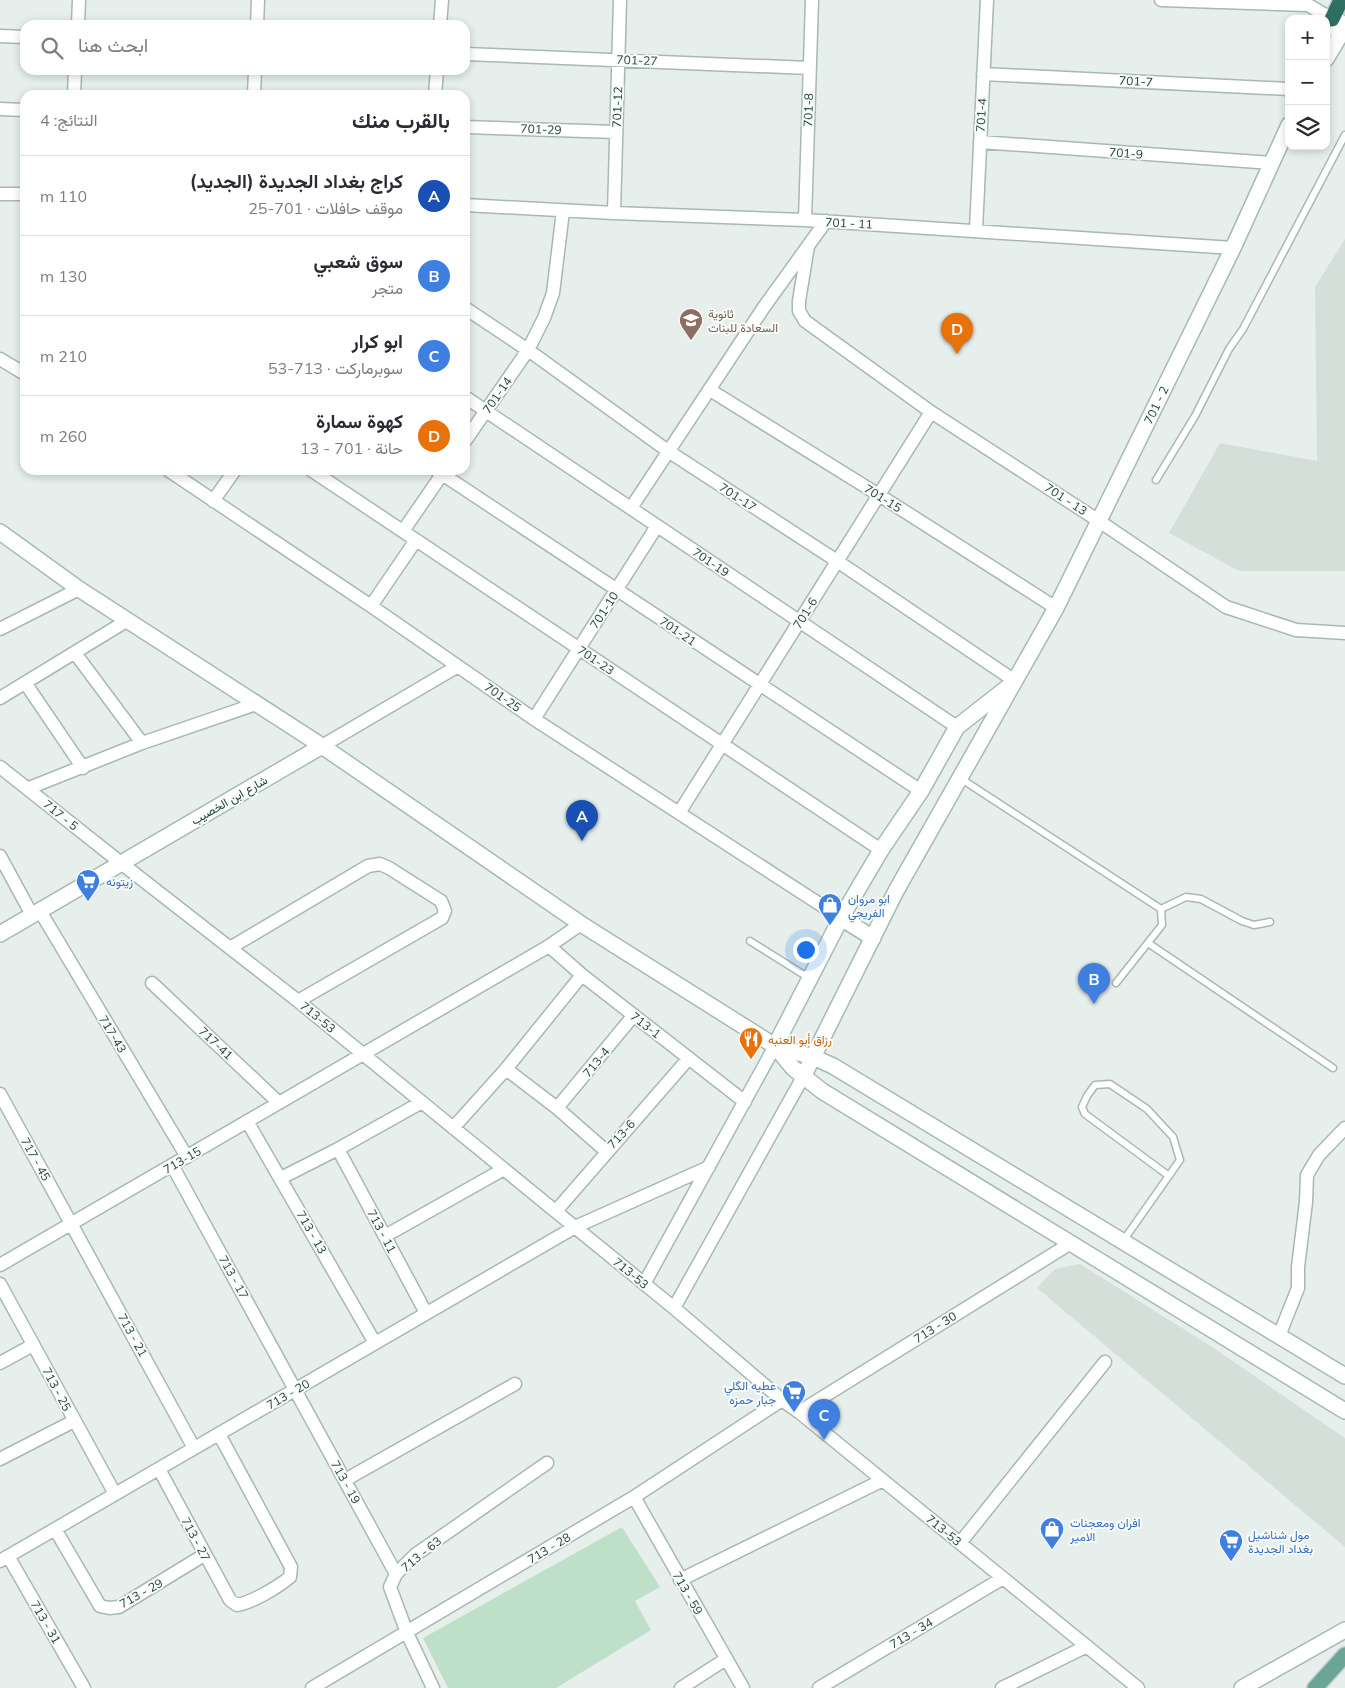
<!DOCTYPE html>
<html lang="ar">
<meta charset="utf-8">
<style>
:root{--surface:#fff;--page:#f7f7f7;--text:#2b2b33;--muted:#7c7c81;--line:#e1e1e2;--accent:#0b8043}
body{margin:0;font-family:Mulish,Vazirmatn,sans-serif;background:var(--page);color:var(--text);direction:rtl}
.controls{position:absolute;right:15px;top:15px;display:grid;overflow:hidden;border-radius:10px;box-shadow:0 2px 8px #0003}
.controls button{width:45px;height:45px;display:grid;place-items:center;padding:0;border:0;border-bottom:1px solid var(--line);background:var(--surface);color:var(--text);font:25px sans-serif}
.you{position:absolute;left:805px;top:949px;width:18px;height:18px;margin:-12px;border:4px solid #fff;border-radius:50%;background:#1a73e8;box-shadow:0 0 0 8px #1a73e833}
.badge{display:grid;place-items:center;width:32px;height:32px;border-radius:50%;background:var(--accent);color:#fff;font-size:16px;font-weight:700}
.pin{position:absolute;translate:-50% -41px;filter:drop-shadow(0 1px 2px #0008)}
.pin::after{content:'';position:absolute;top:26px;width:18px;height:15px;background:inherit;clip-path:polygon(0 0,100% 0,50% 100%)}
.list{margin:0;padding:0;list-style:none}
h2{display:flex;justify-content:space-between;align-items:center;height:65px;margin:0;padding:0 20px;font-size:21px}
h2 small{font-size:16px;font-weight:400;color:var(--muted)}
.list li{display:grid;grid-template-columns:32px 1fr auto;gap:15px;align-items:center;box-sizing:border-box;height:80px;padding:0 20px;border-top:1px solid var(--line)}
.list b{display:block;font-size:19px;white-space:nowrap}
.list p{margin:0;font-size:16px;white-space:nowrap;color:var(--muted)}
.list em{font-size:16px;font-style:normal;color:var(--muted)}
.icon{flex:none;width:28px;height:28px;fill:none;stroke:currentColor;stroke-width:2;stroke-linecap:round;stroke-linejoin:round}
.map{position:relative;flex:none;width:1345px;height:1688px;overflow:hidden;direction:ltr}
.search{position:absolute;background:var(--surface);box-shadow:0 2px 8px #0003;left:20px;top:20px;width:450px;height:55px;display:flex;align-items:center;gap:12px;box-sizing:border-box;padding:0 18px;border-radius:15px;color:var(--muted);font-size:19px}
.panel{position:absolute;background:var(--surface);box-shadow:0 2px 8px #0003;left:20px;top:90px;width:450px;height:385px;border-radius:15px;direction:rtl}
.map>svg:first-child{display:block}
.built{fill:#d4dfda}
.green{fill:#bfe0c8}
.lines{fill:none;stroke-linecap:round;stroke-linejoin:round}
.lane-casing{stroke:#a8b8b2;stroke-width:9}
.street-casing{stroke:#a8b8b2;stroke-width:15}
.secondary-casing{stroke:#a4bbb3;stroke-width:18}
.primary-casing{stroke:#c2cac8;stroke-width:18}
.highway-casing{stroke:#c2cac8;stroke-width:18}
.lane{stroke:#fff;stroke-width:6}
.street{stroke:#fff;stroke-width:12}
.secondary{stroke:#fff;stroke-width:15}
.primary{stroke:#6aa596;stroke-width:15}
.highway{stroke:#2f6f62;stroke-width:15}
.labels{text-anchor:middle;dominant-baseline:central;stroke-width:4;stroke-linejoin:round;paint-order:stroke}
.street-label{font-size:12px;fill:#24423a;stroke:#f7fbf9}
.education-label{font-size:12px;fill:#785e54;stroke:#f7fbf9;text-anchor:start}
.shop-label{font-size:12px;fill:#366cbe;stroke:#f7fbf9;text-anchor:start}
.food-label{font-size:12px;fill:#c56008;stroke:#f7fbf9;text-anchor:start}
</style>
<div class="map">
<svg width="1345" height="1688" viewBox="0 0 1345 1688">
<rect width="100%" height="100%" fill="#e6efeb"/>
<path class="built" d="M1345 239V571H1239L1169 533 1220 443 1317 461 1315 287Z
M1080 1264 1212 1347 1345 1438V1547L1037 1288 1055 1269Z"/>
<path class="green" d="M622 1527 660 1587 635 1601 651 1630 556 1688H448L423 1638Z"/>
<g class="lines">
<g class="lane-casing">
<path id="lane" d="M1156 480 1195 416 1229 349 1243 329 1345 135
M960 778 1161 909 1162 925 1116 983
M1161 909 1186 897 1201 899 1242 921 1254 925 1270 922
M750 941 809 978
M1148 943 1333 1068
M1123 1241 1180 1160 1173 1137 1147 1109 1110 1084 1095 1085 1087 1096 1082 1107 1085 1114 1169 1176"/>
</g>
<g class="street-casing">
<path id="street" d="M1161 0 1306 5
M1300 0 1332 19
M78 25 79 0
M257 25 258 0
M440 25 442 0
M0 36 25 37
M465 54 809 68
M983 74 1289 89
M74 95 75 70
M254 95 255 70
M435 95 437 70
M0 109 25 110
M465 127 616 132
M980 142 1272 163
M0 194H25
M465 205 614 213 805 220 1233 248
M614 213 620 0
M805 220 812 0
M976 230 987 0
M808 246 799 301V311L805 321 931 412 1099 521 1226 607 1296 630 1345 633
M465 308 528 350 668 451 837 561 1015 681
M0 359 25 374
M710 390 879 495 1056 608
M465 397 957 727
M465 441 528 350 544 318 553 293 563 211
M168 470 371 606 534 719 841 918
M311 470 881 850
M436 470 921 791
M213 501 235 470
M631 508 764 307 826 221
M403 531 445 470
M371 606 416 540
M0 629 79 589
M75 653 142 743
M26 684 83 768
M0 698 128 620
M534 719 657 526
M322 746 458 666
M0 767 121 863 298 1001 674 1308 782 1400 799 1412 1138 1688
M29 788 142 743 256 704
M679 813 931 412
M0 856 32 915
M40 911 187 1157
M549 946 582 975 745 1102
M230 948 368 866 380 864 389 868 441 901 445 911 442 918 298 1001
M152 983 279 1103
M506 1069 557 1108 606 1151
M0 1094 194 1448
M557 1108 634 1015
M247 1121 375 1343
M453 1128 506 1069 582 975
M338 1149 426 1313
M172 1165 396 1574
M281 1178 338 1149 422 1102
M556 1211 689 1058
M385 1236 504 1169
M0 1265 549 946 581 924
M0 1284 115 1494
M644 1284 775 1046
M674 1308 803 1077
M1279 1336 1298 1288V1267L1306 1202 1307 1175 1319 1155 1345 1128
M0 1363 33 1345
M799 1412 1071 1243
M0 1459 74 1421
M159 1469 230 1600 237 1605C253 1602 278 1587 290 1577L291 1567 219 1434
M345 1480 515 1384
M634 1497 743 1688
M55 1529 100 1606 109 1608 119 1607 204 1555
M960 1543 1105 1362
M8 1556 84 1688
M0 1561 575 1227 709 1167
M680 1580 883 1480
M312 1688 634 1497 782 1400
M433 1688 407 1633 390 1587 396 1574 415 1555 547 1463
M681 1688 726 1659
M819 1688 1003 1578
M1002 1688 1087 1646"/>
</g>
<g class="secondary-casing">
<path id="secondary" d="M1326 30 1332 19 1344 24
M1326 59 1345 27
M0 532 79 589 322 746 581 924 775 1046 813 1057 833 1066 1345 1376
M841 918 873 938
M0 934 322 746
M775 1046 793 1068 822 1091 1345 1411
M775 1046 841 918 881 850 921 791 957 727 1008 687
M803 1077 896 891 1056 608 1233 248 1289 125
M1242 1688 1345 1630"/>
</g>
<g class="primary-casing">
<path id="primary" d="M1315 1688 1345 1655"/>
</g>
<g class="highway-casing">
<path id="highway" d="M1332 19 1341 0"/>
</g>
<use href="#lane" class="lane"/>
<use href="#street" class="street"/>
<use href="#secondary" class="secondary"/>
<use href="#primary" class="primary"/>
<use href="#highway" class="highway"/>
</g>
<defs>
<g id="school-pin" transform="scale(1.25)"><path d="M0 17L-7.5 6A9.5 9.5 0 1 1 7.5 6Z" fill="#8d6e63" stroke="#f7fbf9"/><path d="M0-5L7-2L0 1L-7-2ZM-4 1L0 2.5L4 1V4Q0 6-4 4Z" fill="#fff"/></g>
<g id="supermarket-pin" transform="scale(1.25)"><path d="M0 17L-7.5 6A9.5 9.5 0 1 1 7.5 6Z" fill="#3f7fe0" stroke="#f7fbf9"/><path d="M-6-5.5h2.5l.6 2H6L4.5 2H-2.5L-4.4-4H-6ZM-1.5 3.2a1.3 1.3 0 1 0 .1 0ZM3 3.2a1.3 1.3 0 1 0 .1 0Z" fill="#fff"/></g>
<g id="shop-pin" transform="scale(1.25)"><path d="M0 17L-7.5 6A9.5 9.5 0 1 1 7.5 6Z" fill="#3f7fe0" stroke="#f7fbf9"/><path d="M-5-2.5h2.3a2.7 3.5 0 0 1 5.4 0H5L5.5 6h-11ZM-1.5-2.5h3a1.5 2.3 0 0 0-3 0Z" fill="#fff"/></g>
<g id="restaurant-pin" transform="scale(1.25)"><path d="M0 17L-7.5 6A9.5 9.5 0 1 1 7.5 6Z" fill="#e8710a" stroke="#f7fbf9"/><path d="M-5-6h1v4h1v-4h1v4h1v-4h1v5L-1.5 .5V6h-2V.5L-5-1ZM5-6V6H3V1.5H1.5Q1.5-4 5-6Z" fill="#fff"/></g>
</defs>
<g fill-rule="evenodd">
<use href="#school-pin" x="691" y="320"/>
<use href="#supermarket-pin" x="88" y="881"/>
<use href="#shop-pin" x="830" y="905"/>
<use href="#restaurant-pin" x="751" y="1039"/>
<use href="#supermarket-pin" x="794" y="1392"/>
<use href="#shop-pin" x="1052" y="1529"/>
<use href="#supermarket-pin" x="1231" y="1541"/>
</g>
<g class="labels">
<g class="street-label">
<text transform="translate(637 60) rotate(2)">701-27</text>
<text transform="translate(1136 81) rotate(3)">701-7</text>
<text transform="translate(617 107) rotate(-88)">701-12</text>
<text transform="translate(808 110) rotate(-88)">701-8</text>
<text transform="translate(981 115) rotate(-87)">701-4</text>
<text transform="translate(541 129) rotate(2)">701-29</text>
<text transform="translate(1126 153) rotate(4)">701-9</text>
<text transform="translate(849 223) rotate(3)">701 - 11</text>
<text transform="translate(497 395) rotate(-55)">701-14</text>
<text transform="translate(1156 405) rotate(-64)">701 - 2</text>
<text transform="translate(738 497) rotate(33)">701-17</text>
<text transform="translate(883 498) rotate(32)">701-15</text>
<text transform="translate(1066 499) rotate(33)">701 - 13</text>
<text transform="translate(711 562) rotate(34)">701-19</text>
<text transform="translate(604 610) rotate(-57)">701-10</text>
<text transform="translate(805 613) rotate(-58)">701-6</text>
<text transform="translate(678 631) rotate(34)">701-21</text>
<text transform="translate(596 660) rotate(34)">701-23</text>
<text transform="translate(503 697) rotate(35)">701-25</text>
<text transform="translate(229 800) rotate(-30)">شارع ابن الخصيب</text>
<text transform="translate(61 815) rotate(39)">717 - 5</text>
<text transform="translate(318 1017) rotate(39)">713-53</text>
<text transform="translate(646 1025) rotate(38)">713-1</text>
<text transform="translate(113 1034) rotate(59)">717-43</text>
<text transform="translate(216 1043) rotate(43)">717-41</text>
<text transform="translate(596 1062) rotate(-51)">713-4</text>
<text transform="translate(621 1134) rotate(-48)">713-6</text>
<text transform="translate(36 1159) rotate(61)">717 - 45</text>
<text transform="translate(182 1160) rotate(-30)">713-15</text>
<text transform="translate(382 1231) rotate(62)">713 - 11</text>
<text transform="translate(312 1232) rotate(60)">713 - 13</text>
<text transform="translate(631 1273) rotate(39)">713-53</text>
<text transform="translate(234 1277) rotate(61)">713 - 17</text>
<text transform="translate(935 1327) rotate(-32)">713 - 30</text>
<text transform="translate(133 1335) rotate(61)">713 - 21</text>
<text transform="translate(57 1389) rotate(62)">713 - 25</text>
<text transform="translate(288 1394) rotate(-30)">713 - 20</text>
<text transform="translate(346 1482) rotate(61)">713 - 19</text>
<text transform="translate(944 1530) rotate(39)">713-53</text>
<text transform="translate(196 1539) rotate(62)">713 - 27</text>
<text transform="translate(549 1548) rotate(-31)">713 - 28</text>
<text transform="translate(421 1554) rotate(-39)">713 - 63</text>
<text transform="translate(141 1593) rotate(-29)">713 - 29</text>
<text transform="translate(688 1593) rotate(60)">713 - 59</text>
<text transform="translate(46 1622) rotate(60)">713 - 31</text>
<text transform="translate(911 1633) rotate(-31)">713 - 34</text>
</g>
<g class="education-label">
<text x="708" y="313">ثانوية<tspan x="708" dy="14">السعادة للبنات</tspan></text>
</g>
<g class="shop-label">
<text x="106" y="881">زيتونه</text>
<text x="848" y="898">ابو مروان<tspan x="848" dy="14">الفريجي</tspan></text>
<text x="776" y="1385" text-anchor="end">عطيه الگلي<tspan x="776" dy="14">جبار حمزه</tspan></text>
<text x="1070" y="1522">افران ومعجنات<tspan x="1070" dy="14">الامير</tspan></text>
<text x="1248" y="1534">مول شناشيل<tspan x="1248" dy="14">بغداد الجديدة</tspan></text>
</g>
<g class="food-label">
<text x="768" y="1039">رزاق أبو العنبه</text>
</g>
</g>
</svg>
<div class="controls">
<button>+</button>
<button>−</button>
<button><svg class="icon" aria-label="layers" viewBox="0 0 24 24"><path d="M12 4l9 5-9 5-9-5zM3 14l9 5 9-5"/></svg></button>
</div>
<div class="you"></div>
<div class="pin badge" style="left:582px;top:841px;background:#1a4fb4">A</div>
<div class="pin badge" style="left:1094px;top:1004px;background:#3f7fe0">B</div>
<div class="pin badge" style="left:824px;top:1440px;background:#3f7fe0">C</div>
<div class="pin badge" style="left:957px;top:354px;background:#e8710a">D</div>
<div class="search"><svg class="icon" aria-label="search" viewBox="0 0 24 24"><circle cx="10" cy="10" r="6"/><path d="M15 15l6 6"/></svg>ابحث هنا</div>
<section class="panel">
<h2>بالقرب منك<small>النتائج: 4</small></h2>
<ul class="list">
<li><span class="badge" style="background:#1a4fb4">A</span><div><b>كراج بغداد الجديدة (الجديد)</b><p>موقف حافلات · 701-25</p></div><em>110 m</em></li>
<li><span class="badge" style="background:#3f7fe0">B</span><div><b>سوق شعبي</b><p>متجر</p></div><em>130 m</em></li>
<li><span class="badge" style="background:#3f7fe0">C</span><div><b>ابو كرار</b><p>سوبرماركت · 713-53</p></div><em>210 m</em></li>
<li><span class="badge" style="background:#e8710a">D</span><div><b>كهوة سمارة</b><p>حانة · 701 - 13</p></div><em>260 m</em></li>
</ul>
</section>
</div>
